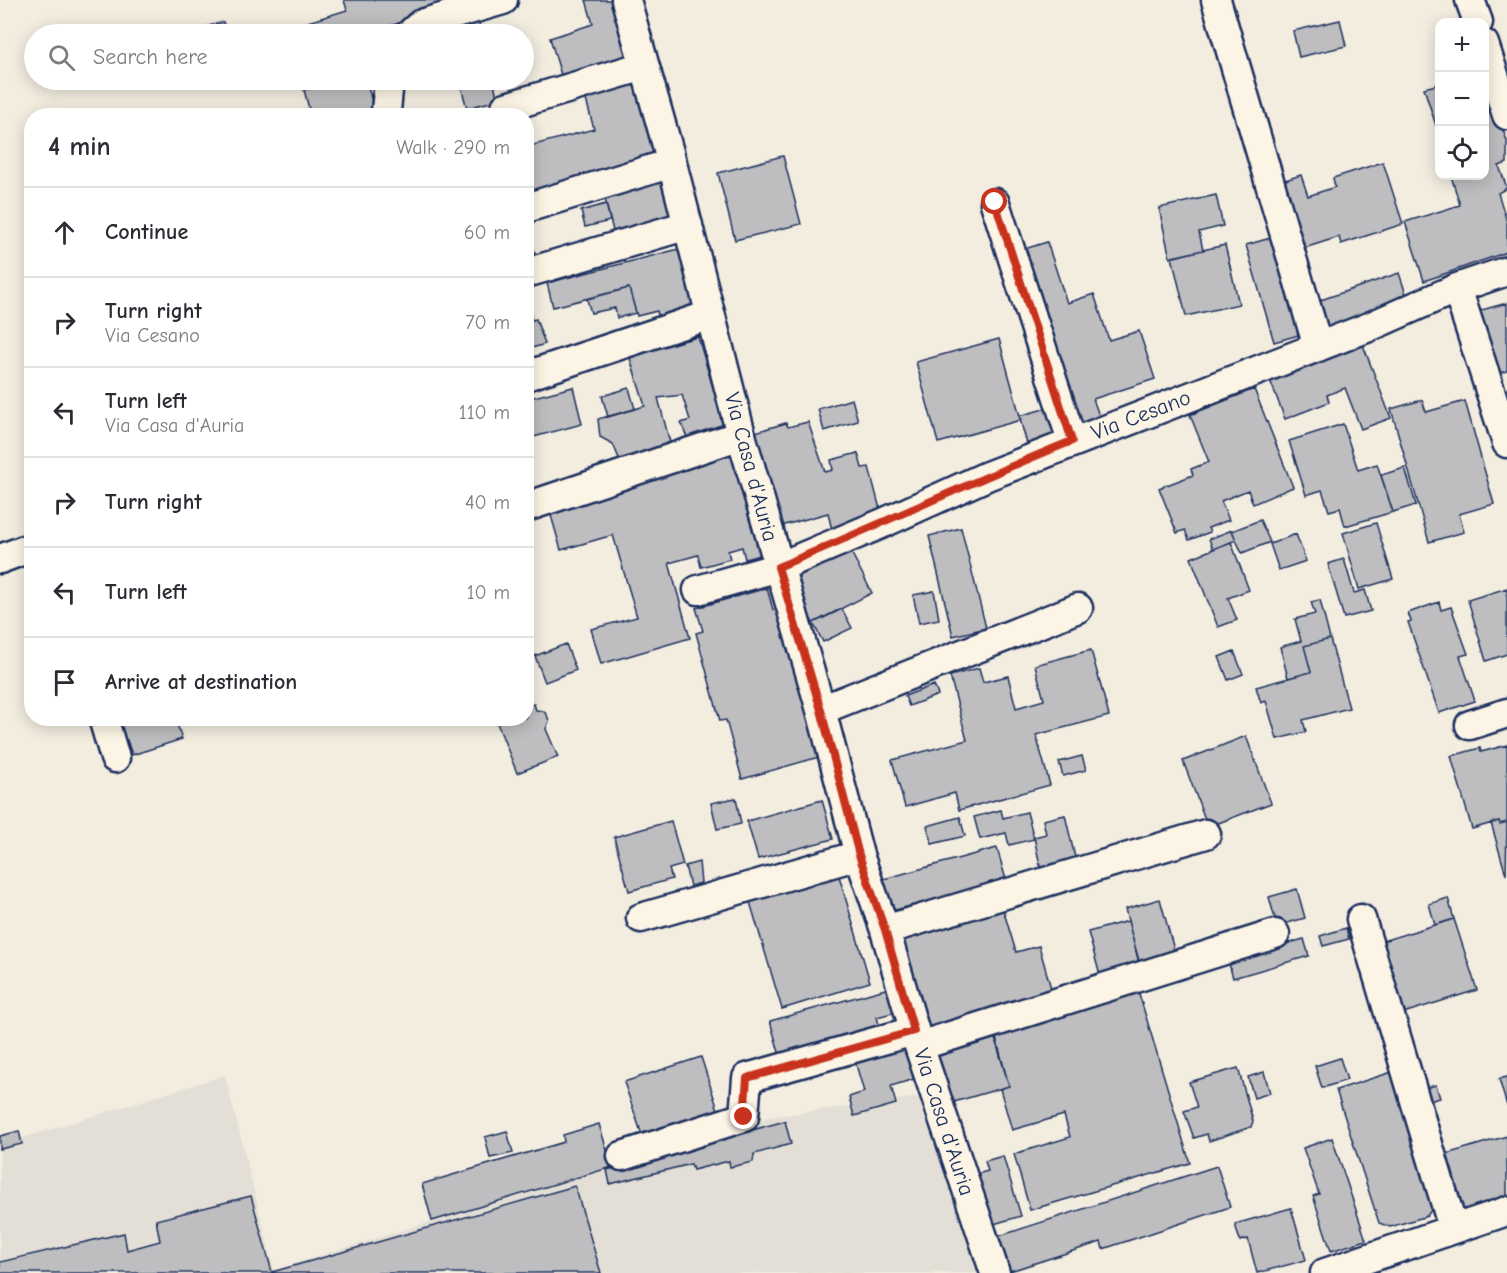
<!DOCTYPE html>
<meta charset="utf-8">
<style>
:root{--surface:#fff;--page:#f7f7f7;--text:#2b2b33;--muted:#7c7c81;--line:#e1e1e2}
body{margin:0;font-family:"Comic Neue",sans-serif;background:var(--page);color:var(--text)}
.controls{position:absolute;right:18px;top:18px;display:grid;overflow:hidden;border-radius:12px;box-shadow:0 3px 15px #0003}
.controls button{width:54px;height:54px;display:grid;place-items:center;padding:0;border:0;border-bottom:2px solid var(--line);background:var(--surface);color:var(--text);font:30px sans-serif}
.stop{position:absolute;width:18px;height:18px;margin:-14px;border:4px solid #c8321e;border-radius:50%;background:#fff}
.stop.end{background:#c8321e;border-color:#fff;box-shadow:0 2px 6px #0008}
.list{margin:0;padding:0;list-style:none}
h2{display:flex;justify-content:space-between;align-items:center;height:78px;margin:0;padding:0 24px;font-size:26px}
h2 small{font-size:20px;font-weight:400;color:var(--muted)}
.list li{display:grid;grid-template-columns:39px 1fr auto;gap:18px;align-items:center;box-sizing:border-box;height:90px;padding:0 24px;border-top:2px solid var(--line)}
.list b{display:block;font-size:22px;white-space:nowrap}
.list p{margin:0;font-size:20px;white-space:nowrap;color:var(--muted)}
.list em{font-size:20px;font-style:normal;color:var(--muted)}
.icon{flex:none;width:33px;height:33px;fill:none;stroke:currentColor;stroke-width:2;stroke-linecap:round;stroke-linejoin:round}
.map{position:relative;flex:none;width:1507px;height:1273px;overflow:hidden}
.search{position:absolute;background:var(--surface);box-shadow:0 3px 15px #0003;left:24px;top:24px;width:510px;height:66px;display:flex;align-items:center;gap:15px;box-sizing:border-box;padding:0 21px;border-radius:33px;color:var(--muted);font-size:22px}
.panel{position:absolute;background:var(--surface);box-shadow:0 3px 15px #0003;left:24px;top:108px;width:510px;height:618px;border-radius:24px}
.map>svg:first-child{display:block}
.built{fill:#e3dfd6}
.building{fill:#bebec0;stroke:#1b2f5e;stroke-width:1.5}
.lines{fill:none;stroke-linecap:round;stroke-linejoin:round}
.minor-casing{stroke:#1b2f5e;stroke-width:33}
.minor{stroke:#fcf5e5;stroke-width:28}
.route{stroke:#c8321e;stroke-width:8}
.labels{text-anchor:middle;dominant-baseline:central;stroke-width:5;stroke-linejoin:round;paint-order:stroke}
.street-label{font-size:22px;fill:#1b2f5e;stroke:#fcf5e5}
</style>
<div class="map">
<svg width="1507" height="1273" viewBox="0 0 1507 1273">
<rect width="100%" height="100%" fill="#f3ede0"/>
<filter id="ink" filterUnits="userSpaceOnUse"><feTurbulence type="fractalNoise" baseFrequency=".0167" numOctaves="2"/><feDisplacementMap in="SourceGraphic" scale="12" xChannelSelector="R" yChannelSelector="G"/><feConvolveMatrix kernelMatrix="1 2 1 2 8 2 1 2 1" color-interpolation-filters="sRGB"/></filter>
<g filter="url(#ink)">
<path class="built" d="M225 1075 274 1270 769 1117 918 1097 979 1273H0V1145Z"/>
<path class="building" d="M344 0H493L433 13 362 34H297L295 26 347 10Z
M586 0H611L631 64 564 85 550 38 593 24Z
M1340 20 1346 46 1299 57 1293 31Z
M478 21 482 34H428Z
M223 22 227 34H204L202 28Z
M342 80H366L376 116H311L304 90Z
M490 80H493L498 100 467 108 461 87Z
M637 82 659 162 526 198V147L594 129 585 96Z
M1440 84V138L1424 88Z
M1489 92 1507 141V163L1499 166 1507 188 1498 193 1507 222V252L1424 281 1405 222 1460 205 1451 176H1484V94Z
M783 156 801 224 735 240 718 173Z
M1383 162 1403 224 1341 244 1339 237 1298 250 1276 183 1301 175 1308 196 1335 187 1333 178Z
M662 179 671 216 613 231 604 195Z
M1216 195 1223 226 1199 232 1203 250 1170 258 1159 208Z
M606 204 610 221 585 227 581 211Z
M526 225 538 262 526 266Z
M1274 237 1302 334 1274 342 1246 245Z
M1047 242 1067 303 1094 294 1109 340 1139 331 1155 379 1093 399 1101 421 1073 430 1015 252Z
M1225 245 1239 304 1186 316 1172 257Z
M679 249 696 315 660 324 657 311 637 316 629 288 553 307 547 283Z
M1399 273 1408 300 1324 329 1315 302Z
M629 288 636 313 617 318 615 308 591 313 587 299Z
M1507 303V371L1496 374 1478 311Z
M529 308 532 320 526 322V309Z
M536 319 545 344 526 350V322Z
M698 337 726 432 690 444 681 423 690 420 682 395 658 398 672 450 620 461 613 444 600 437 598 419 645 406 629 355Z
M999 339 1021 420 938 443 916 362Z
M1363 345 1391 418 1361 429 1345 388 1327 395 1329 402 1285 419 1270 380Z
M573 387 582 424 526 439V399Z
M629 388 635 409 608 417 602 396Z
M1254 389 1293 487 1253 504 1248 490 1221 501 1229 520 1208 528 1210 532 1189 540 1185 530 1177 533 1159 488 1193 475 1191 469 1209 462 1190 415Z
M852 399 858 421 824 431 818 409Z
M1422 400 1426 412 1465 401 1494 504 1459 514 1464 532 1429 542 1391 409Z
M1051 407 1059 439 1028 447 1019 416Z
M808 422 825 472 833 470 831 460 858 453 862 468 869 467 882 517 834 539 828 513 781 526 752 433 786 423 788 427Z
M1343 424 1358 470 1377 464 1393 512 1345 526 1340 508 1329 511 1322 490 1306 495 1289 441Z
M731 453 760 555 745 559 742 547 728 551 730 559 701 567 698 555 669 563 690 638 601 664 591 629 637 617 613 535 561 550 548 505Z
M1405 468 1416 505 1393 512 1381 475Z
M1260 520 1270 542 1242 553 1232 531Z
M1376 523 1393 579 1359 589 1343 533Z
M961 528 986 628 953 636 929 536Z
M1232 530 1236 540 1213 549 1209 539Z
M1296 534 1306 561 1279 570 1270 544Z
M1231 542 1249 590 1228 598 1237 620 1218 627 1191 558Z
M850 550 872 593 813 623 791 580Z
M1344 559 1354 593 1365 590 1371 611 1344 618 1328 564Z
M767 588 773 610 778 609 819 757 742 779 726 720 720 721 696 633 703 631 696 608Z
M1507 588V654L1486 661 1468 600Z
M934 591 939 619 919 623 913 595Z
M1320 600 1330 639 1304 646 1311 672 1288 678 1280 647 1301 641 1295 619 1315 614 1311 602Z
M1439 602 1441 610 1451 607 1468 654 1460 656 1475 701 1439 713 1408 622 1411 621 1408 613Z
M842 609 852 628 823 642 813 623Z
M1330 639 1349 708 1303 720 1306 732 1277 739 1266 701 1261 703 1256 687 1311 672 1304 646Z
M566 644 576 670 545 682 535 656Z
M1091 650 1109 716 1036 735 1050 785 959 810 955 793 905 807 892 760 967 740 950 676 979 668 983 682 1008 676 1016 708 1044 700 1035 665Z
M1234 651 1243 674 1228 680 1219 657Z
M934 685 938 695 909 706 905 696Z
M534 704 536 710 543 711 547 715 549 721 546 729 558 757 517 773 495 718H526V706Z
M112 718H175L182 739 132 755 127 740 120 743Z
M1246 736 1271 803 1208 827 1183 761Z
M1507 745V822L1500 824 1499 821 1472 829 1451 756 1480 748 1481 752Z
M1082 756 1086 770 1063 776 1059 762Z
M736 798 741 824 717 829 711 803Z
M822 800 833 839 758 859 747 821Z
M1001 810 1003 818 1027 812 1034 839 1009 845 1006 833 980 839 974 817Z
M1065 815 1077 866 1042 875 1034 837 1046 834 1043 820Z
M960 817 965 836 932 844 927 826Z
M671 821 683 865 669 869 672 879 629 891 614 837Z
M1499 821 1500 824 1507 822 1506 875 1491 823Z
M997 848 1006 880 888 912 880 880Z
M699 862 701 883 690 886 685 866Z
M839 876 870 982 782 1009 750 902Z
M1297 889 1305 918 1277 926 1269 897Z
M1448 898 1454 919 1435 925 1429 904Z
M1160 899 1176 957 1140 967 1125 909Z
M1003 909 1016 952 1039 946 1052 992 929 1034 900 938Z
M1454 919 1477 990 1397 1015 1376 943Z
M1128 921 1141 968 1101 979 1088 932Z
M1346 928 1349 939 1323 946 1320 936Z
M1304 939 1309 956 1233 978 1228 960Z
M1137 987 1190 1163 1030 1210 1014 1154 1070 1137 1064 1115 1012 1130 1000 1089 1009 1086 994 1030Z
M889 988 896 1012 877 1017 882 1036 849 1046 846 1034 808 1045 812 1058 783 1066 770 1021Z
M994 1035 1009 1086 947 1104 932 1053Z
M904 1047 914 1079 891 1086 896 1104 854 1116 849 1097 864 1092 855 1061Z
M701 1057 720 1116 644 1141 624 1082Z
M1340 1058 1347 1080 1322 1088 1315 1066Z
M1238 1068 1253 1121 1251 1127 1209 1141 1207 1134 1194 1138 1184 1111 1197 1107 1189 1082Z
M1264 1072 1270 1093 1254 1098 1248 1077Z
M1392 1072 1433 1207 1427 1216 1390 1227 1379 1223 1336 1090Z
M1507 1077V1106L1499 1079Z
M1436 1085 1440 1098 1422 1103 1418 1090Z
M785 1121 791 1144 754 1154 753 1162 730 1167 729 1161 693 1170 691 1164 610 1184 607 1170Z
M599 1124 612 1167 432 1221 422 1184 564 1142 563 1135Z
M19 1131 22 1144 0 1149V1136Z
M507 1131 513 1153 490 1158 485 1137Z
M1507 1136V1200L1460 1214 1443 1155Z
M1332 1138 1366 1240 1331 1251 1313 1196 1319 1194 1303 1148Z
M1003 1156 1021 1216 987 1226 973 1175 988 1171 985 1161Z
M1217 1166 1230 1207 1103 1249 1101 1242 1007 1272 996 1237Z
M575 1186 601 1273H0V1262L124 1233 127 1250 160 1241 156 1220 251 1196 272 1272Z
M1291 1208 1306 1260 1257 1273 1248 1239 1240 1241 1235 1224Z"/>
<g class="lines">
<g class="minor-casing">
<path id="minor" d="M626 0 672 163 741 435 821 710 859 855 885 930 919 1046 995 1273
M1216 0 1318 347
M1470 0 1478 22
M410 34 421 24 503 0
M1484 44 1507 115
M506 107 644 66
M386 111 389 80
M995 203 1072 441
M526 208 672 163
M526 273 688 225
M1457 288 1507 443
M526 376 710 315
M526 507 741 435
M0 559 32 547
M698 590 779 567 881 524 987 476 1369 327 1457 288 1507 271
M821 710 1078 608
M103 718 115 758
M1470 725 1507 713
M641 918 859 855
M1361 919 1453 1228
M885 930 1206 834
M919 1046 1275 934
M622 1156 744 1117 747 1078 914 1031
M1325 1273 1507 1211"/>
</g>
<use href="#minor" class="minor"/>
</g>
</g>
<g class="lines" filter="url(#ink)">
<path class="route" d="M744 1117 747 1078 914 1031 885 930 859 855 821 710 778 567C877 526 973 481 1072 441L995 202"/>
</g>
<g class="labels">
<g class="street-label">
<text transform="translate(1141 415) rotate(-21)">Via Cesano</text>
<text transform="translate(751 467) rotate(75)">Via Casa d'Auria</text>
<text transform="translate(944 1122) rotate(72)">Via Casa d'Auria</text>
</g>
</g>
</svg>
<div class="controls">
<button>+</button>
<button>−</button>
<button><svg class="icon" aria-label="locate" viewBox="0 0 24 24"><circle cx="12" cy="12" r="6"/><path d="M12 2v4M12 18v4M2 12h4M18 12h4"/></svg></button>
</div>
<div class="stop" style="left:995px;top:202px"></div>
<div class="stop end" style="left:744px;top:1117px"></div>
<div class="search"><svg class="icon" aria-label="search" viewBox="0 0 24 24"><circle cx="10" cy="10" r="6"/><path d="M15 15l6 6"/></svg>Search here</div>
<section class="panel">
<h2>4 min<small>Walk · 290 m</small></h2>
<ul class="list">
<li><svg class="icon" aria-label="ahead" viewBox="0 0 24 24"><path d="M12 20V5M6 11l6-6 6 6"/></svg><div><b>Continue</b></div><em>60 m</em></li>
<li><svg class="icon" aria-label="right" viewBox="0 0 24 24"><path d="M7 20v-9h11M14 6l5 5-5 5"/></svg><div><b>Turn right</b><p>Via Cesano</p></div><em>70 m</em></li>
<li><svg class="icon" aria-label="left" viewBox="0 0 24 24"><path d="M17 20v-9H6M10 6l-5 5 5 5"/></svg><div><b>Turn left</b><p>Via Casa d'Auria</p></div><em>110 m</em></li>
<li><svg class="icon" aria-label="right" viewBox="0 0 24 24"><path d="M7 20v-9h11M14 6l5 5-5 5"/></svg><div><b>Turn right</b></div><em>40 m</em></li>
<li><svg class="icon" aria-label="left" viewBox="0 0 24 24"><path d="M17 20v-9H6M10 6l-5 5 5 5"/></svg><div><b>Turn left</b></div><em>10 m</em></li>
<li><svg class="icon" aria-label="arrive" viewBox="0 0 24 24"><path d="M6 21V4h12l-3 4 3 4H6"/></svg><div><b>Arrive at destination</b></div></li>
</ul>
</section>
</div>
